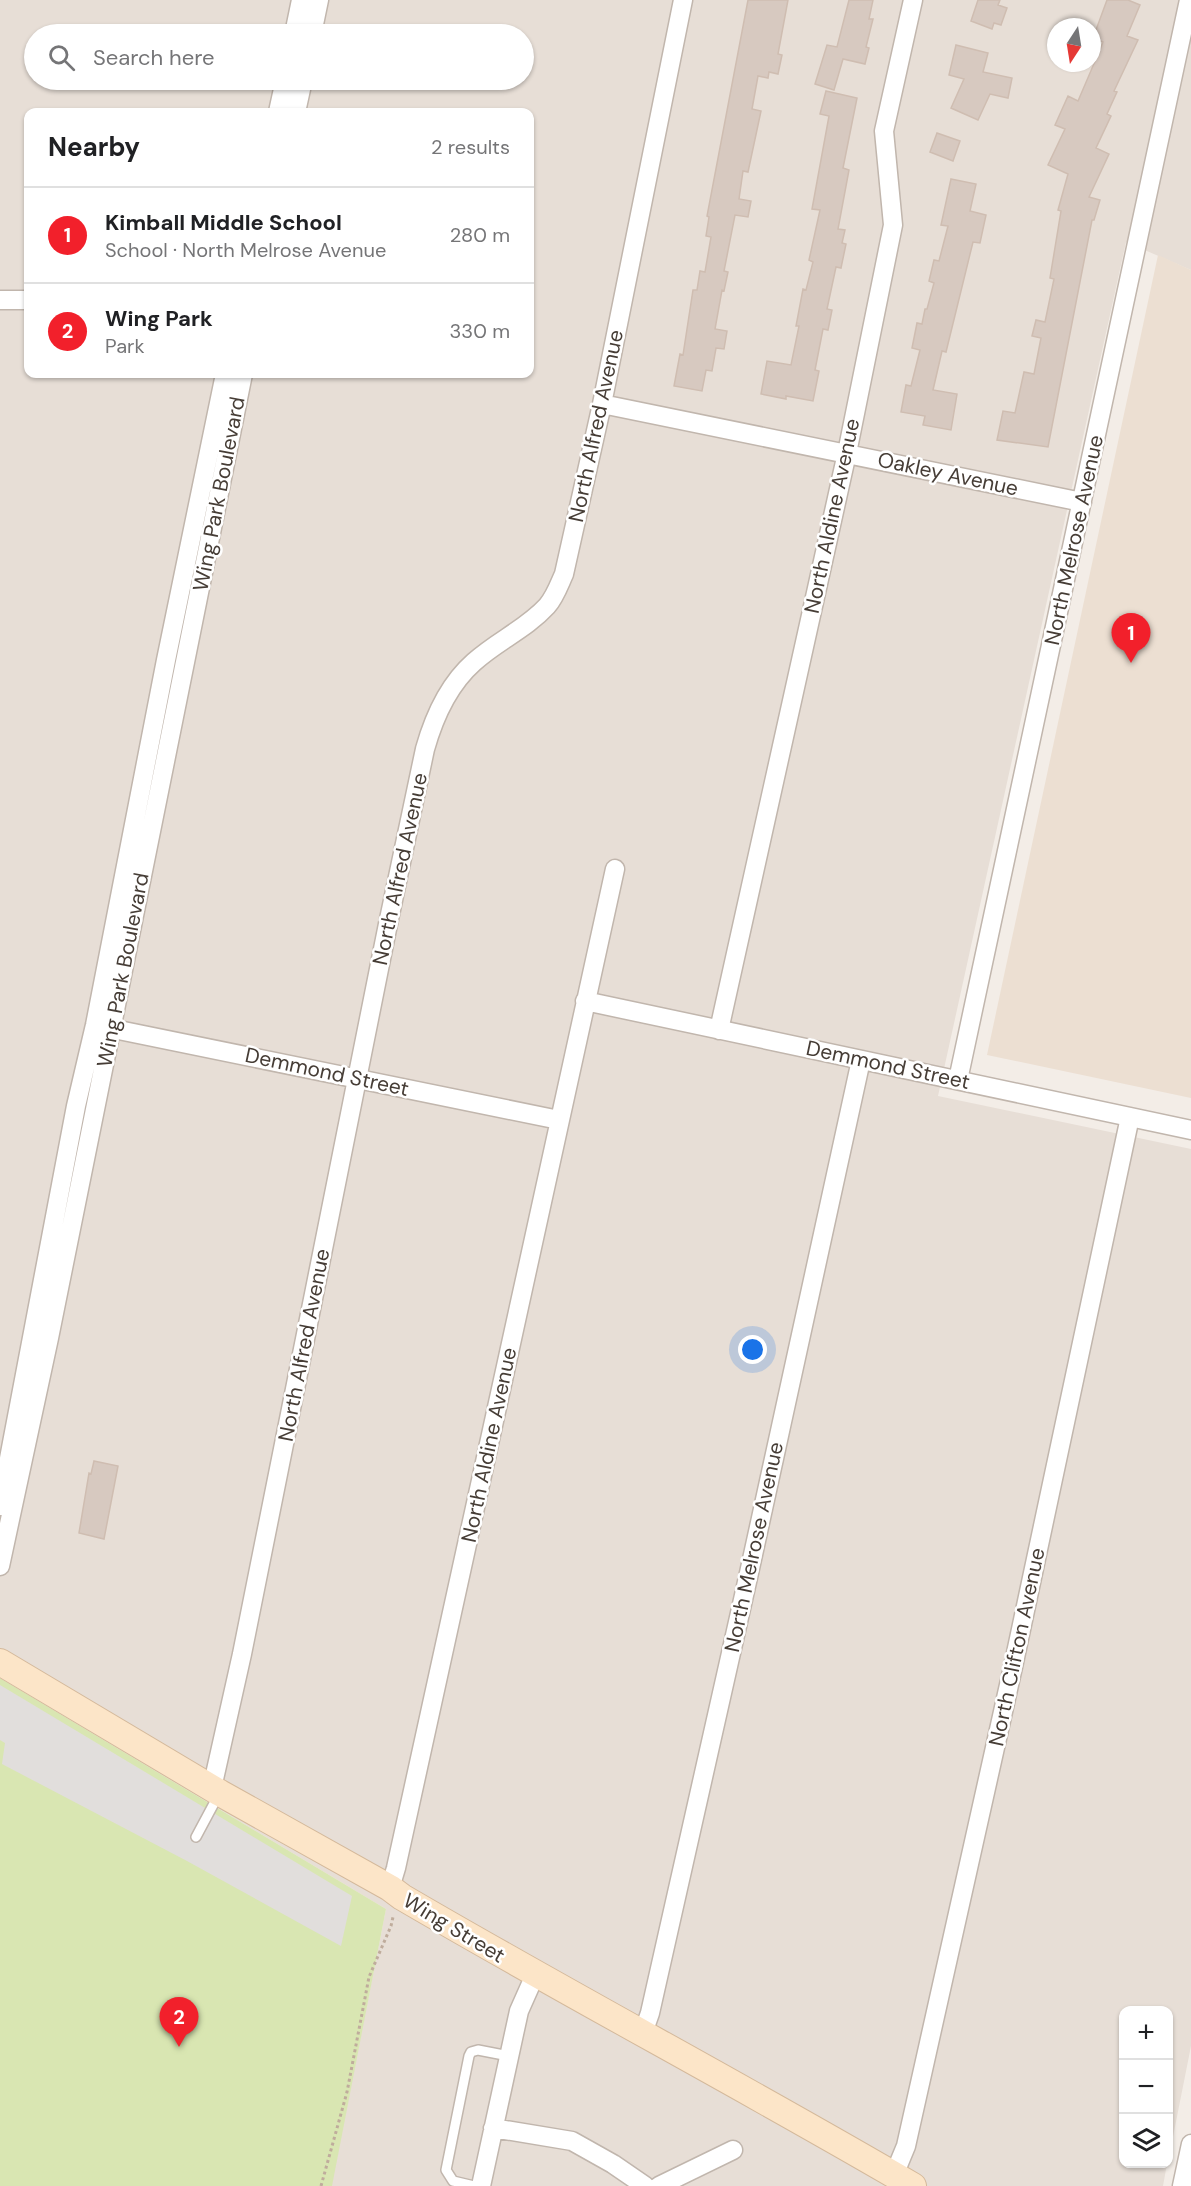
<!DOCTYPE html>
<meta charset="utf-8">
<style>
:root{--surface:#fff;--page:#f6f6f6;--text:#202124;--muted:#757577;--line:#e0e0e0;--accent:#f2202b}
body{margin:0;font-family:"DM Sans",sans-serif;background:var(--page);color:var(--text)}
.controls{position:absolute;right:18px;bottom:18px;display:grid;overflow:hidden;border-radius:12px;box-shadow:0 2px 4px #0004}
.controls button{width:54px;height:54px;display:grid;place-items:center;padding:0;border:0;border-bottom:2px solid var(--line);background:var(--surface);color:var(--text);font:30px sans-serif}
.compass{position:absolute;left:1047px;top:18px;width:54px;height:54px;border-radius:50%;background:var(--surface);box-shadow:0 2px 4px #0004;rotate:192deg}
.you{position:absolute;left:753px;top:1350px;width:21px;height:21px;margin:-15px;border:4px solid #fff;border-radius:50%;background:#1a73e8;box-shadow:0 0 0 9px #1a73e833}
.badge{display:grid;place-items:center;width:39px;height:39px;border-radius:50%;background:var(--accent);color:#fff;font-size:20px;font-weight:700}
.pin{position:absolute;translate:-50% -50px;filter:drop-shadow(0 2px 3px #0008)}
.pin::after{content:'';position:absolute;top:32px;width:21px;height:18px;background:inherit;clip-path:polygon(0 0,100% 0,50% 100%)}
.list{margin:0;padding:0;list-style:none}
h2{display:flex;justify-content:space-between;align-items:center;height:78px;margin:0;padding:0 24px;font-size:26px}
h2 small{font-size:20px;font-weight:400;color:var(--muted)}
.list li{display:grid;grid-template-columns:39px 1fr auto;gap:18px;align-items:center;box-sizing:border-box;height:96px;padding:0 24px;border-top:2px solid var(--line)}
.list b{display:block;font-size:22px;white-space:nowrap}
.list p{margin:0;font-size:20px;white-space:nowrap;color:var(--muted)}
.list em{font-size:20px;font-style:normal;color:var(--muted)}
.icon{flex:none;width:33px;height:33px;fill:none;stroke:currentColor;stroke-width:2;stroke-linecap:round;stroke-linejoin:round}
.map{position:relative;flex:none;width:1191px;height:2186px;overflow:hidden}
.search{position:absolute;background:var(--surface);box-shadow:0 2px 4px #0004;left:24px;top:24px;width:510px;height:66px;display:flex;align-items:center;gap:15px;box-sizing:border-box;padding:0 21px;border-radius:33px;color:var(--muted);font-size:22px}
.panel{position:absolute;background:var(--surface);box-shadow:0 2px 4px #0004;left:24px;top:108px;width:510px;height:270px;border-radius:12px}
.map>svg:first-child{display:block}
.residential{fill:#e7ded6;fill-rule:evenodd}
.education{fill:#ecdfd2}
.green{fill:#d9e6b2}
.parking{fill:#e1dedc}
.building{fill:#d7c9c0;stroke:#cfbdb1;stroke-width:1.5}
.lines{fill:none;stroke-linecap:round;stroke-linejoin:round}
.lane-casing{stroke:#c1b6ad;stroke-width:12}
.street-casing{stroke:#c1b6ad;stroke-width:21}
.secondary-casing{stroke:#d4b99b;stroke-width:28}
.path{stroke:#bfac9c;stroke-width:3;stroke-dasharray:3 3;stroke-linecap:butt}
.lane{stroke:#fff;stroke-width:9}
.street{stroke:#fff;stroke-width:18}
.secondary{stroke:#fce5c8;stroke-width:26}
.labels{text-anchor:middle;dominant-baseline:central;stroke-width:5;stroke-linejoin:round;paint-order:stroke}
.street-label{font-size:21px;fill:#463d36;stroke:#fff}
</style>
<div class="map">
<svg width="1191" height="2186" viewBox="0 0 1191 2186">
<rect width="100%" height="100%" fill="#f3ede7"/>
<path class="residential" d="M0 0H1191V270L1126 242 938 1096 1191 1149V2046L1169 2157 1168 2010H1124V2164H1167L1163 2186H331L386 1909 0 1678ZM1056 27H1092V63H1056ZM34 34H524V80H34ZM28 112H530V374H28Z"/>
<path class="education" d="M1158 255 1191 270V1098L987 1055Z"/>
<path class="green" d="M0 1678 386 1909 332 2186H0Z"/>
<path class="parking" d="M0 1685 352 1896 341 1946 187 1861 2 1764 5 1743 0 1740Z"/>
<path class="building" d="M748 0H788L778 54 782 55 778 74 769 72 768 78 758 76 752 109 761 111 748 172 743 171 739 199 751 201 748 217 735 215 724 271 728 272 724 291 722 290 715 329 727 331 724 349 716 348 712 371 706 370 702 391 674 386 680 354 683 355 693 290H697L700 271 705 272 711 237 706 236 709 217 707 216Z
M849 0H873L869 19H873L866 47 869 48 865 64 843 59 834 90 815 84 827 45 837 47Z
M978 0H1000L998 5 1007 8 1001 25 994 23 992 29 971 21Z
M1107 0H1128L1140 5 1127 36 1138 40 1114 91 1117 92 1107 114 1111 116 1096 148 1109 154 1089 197 1100 200 1094 220H1092L1048 447 997 440 1003 411 1015 413 1024 372 1034 374 1041 338 1032 336 1036 320 1045 322 1054 279 1050 278 1061 211 1058 210 1068 174 1048 165 1065 129 1055 125 1068 96 1078 101 1099 52 1103 42 1093 38Z
M956 45 988 53 983 72 1012 78 1008 98 990 94 978 120 951 108 964 79 949 75Z
M826 91 857 98 843 168 849 170 838 229 845 230 842 243 846 244 841 268 836 267 827 309 832 310 828 330 823 329 815 370 819 371 813 401 786 396V399L761 394 767 361 791 365 799 326H796L803 289 806 290 813 262 809 260 820 210 812 209 829 116 820 114Z
M937 133 960 141 953 161 930 152Z
M951 179 976 184 970 211 986 215 980 243 973 242 946 352 942 351 933 390 957 394 951 430 923 425 925 416 901 412 906 385 911 386 920 350 912 348 917 323 922 324 925 309H927L934 283 929 281 934 260 939 261 948 226 941 225Z
M94 1461 118 1466 104 1539 79 1533 89 1473 91 1474Z"/>
<g class="lines">
<g class="lane-casing">
<path id="lane" d="M196 1837 219 1794
M474 2186 453 2181 446 2170 469 2056 471 2052 478 2050 509 2056"/>
</g>
<g class="street-casing">
<path id="street" d="M294 34 301 0
M312 34 319 0
M278 112 285 80
M296 112 303 80
M0 300H28
M602 404 1082 502
M585 1001 1191 1130
M99 1026 559 1120
M719 1030 847 453 893 225 884 131 913 0
M958 1080 1189 0
M0 1506 76 1106 95 1025 166 660 225 374
M0 1566 49 1338 243 374
M212 1788 242 1654 388 924 425 749C434 717 449 684 474 662 497 641 526 629 547 606 555 597 559 585 564 574L602 404 683 0
M390 1888 396 1868 615 869
M643 2033 650 2013 749 1573 861 1060
M493 2128 572 2141 613 2164 645 2186
M894 2175 906 2146 1013 1667 1130 1117
M481 2186 519 2011 535 1975
M659 2186 733 2150
M1182 2186 1191 2144"/>
</g>
<g class="secondary-casing">
<path id="secondary" d="M0 1662 220 1793 390 1888 402 1897C571 1996 744 2087 913 2186"/>
</g>
<path class="path" d="M321 2186 347 2092 369 1977 391 1926 393 1917"/>
<use href="#lane" class="lane"/>
<use href="#street" class="street"/>
<use href="#secondary" class="secondary"/>
</g>
<g class="labels">
<g class="street-label">
<text transform="translate(596 426) rotate(-78)">North Alfred Avenue</text>
<text transform="translate(948 474) rotate(12)">Oakley Avenue</text>
<text transform="translate(219 494) rotate(-79)">Wing Park Boulevard</text>
<text transform="translate(832 516) rotate(-78)">North Aldine Avenue</text>
<text transform="translate(1074 540) rotate(-78)">North Melrose Avenue</text>
<text transform="translate(400 869) rotate(-78)">North Alfred Avenue</text>
<text transform="translate(123 970) rotate(-79)">Wing Park Boulevard</text>
<text transform="translate(888 1065) rotate(12)">Demmond Street</text>
<text transform="translate(327 1072) rotate(12)">Demmond Street</text>
<text transform="translate(304 1345) rotate(-79)">North Alfred Avenue</text>
<text transform="translate(489 1445) rotate(-78)">North Aldine Avenue</text>
<text transform="translate(754 1547) rotate(-78)">North Melrose Avenue</text>
<text transform="translate(1017 1647) rotate(-78)">North Clifton Avenue</text>
<text transform="translate(454 1928) rotate(31)">Wing Street</text>
</g>
</g>
</svg>
<div class="controls">
<button>+</button>
<button>−</button>
<button><svg class="icon" aria-label="layers" viewBox="0 0 24 24"><path d="M12 4l9 5-9 5-9-5zM3 14l9 5 9-5"/></svg></button>
</div>
<svg class="compass" viewBox="-18 -18 36 36"><path d="M0-13l5 13h-10z" fill="#e53935"/><path d="M0 13l5-13h-10z" fill="#757577"/></svg>
<div class="you"></div>
<div class="pin badge" style="left:1131px;top:663px">1</div>
<div class="pin badge" style="left:179px;top:2047px">2</div>
<div class="search"><svg class="icon" aria-label="search" viewBox="0 0 24 24"><circle cx="10" cy="10" r="6"/><path d="M15 15l6 6"/></svg>Search here</div>
<section class="panel">
<h2>Nearby<small>2 results</small></h2>
<ul class="list">
<li><span class="badge">1</span><div><b>Kimball Middle School</b><p>School · North Melrose Avenue</p></div><em>280 m</em></li>
<li><span class="badge">2</span><div><b>Wing Park</b><p>Park</p></div><em>330 m</em></li>
</ul>
</section>
</div>
